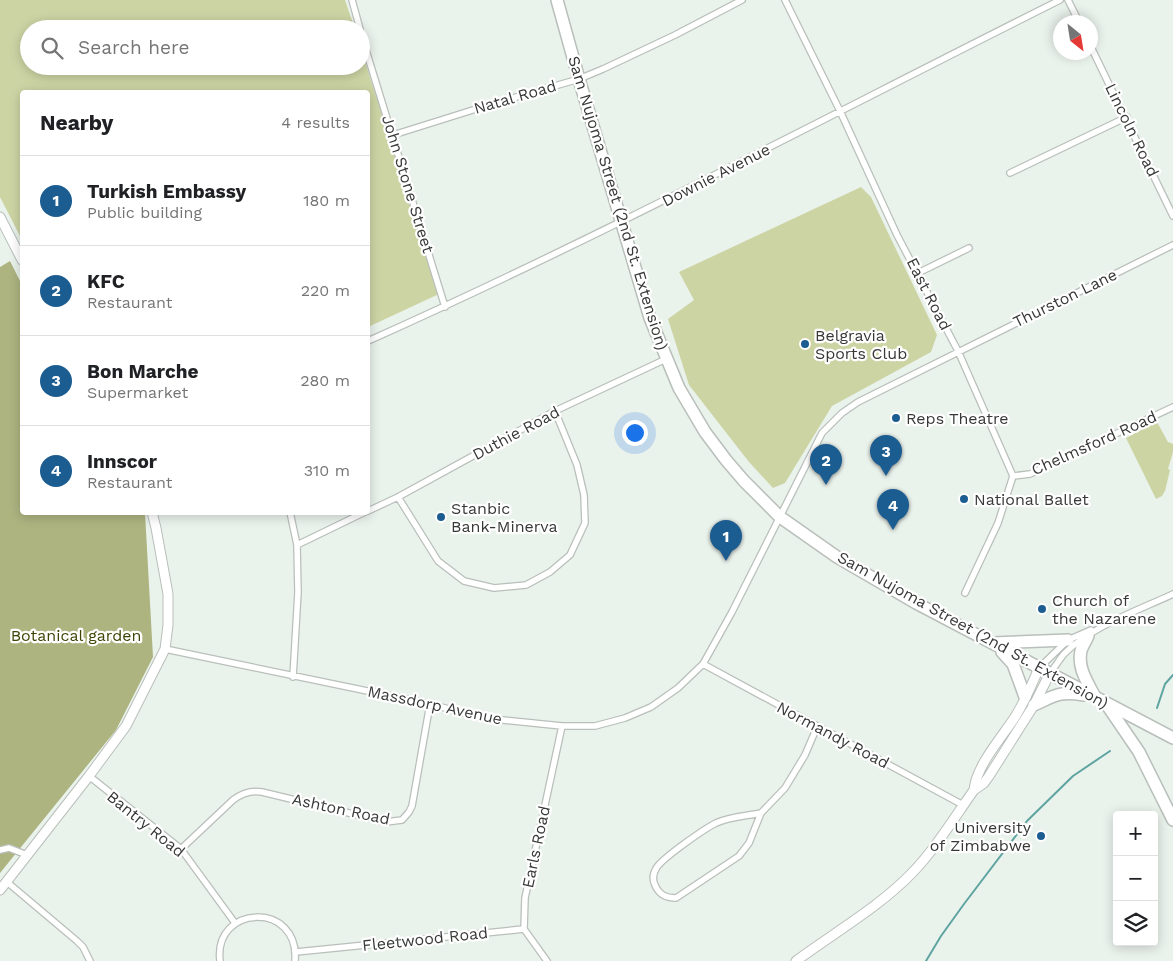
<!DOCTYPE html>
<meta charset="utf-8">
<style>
:root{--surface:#fff;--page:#f2f2f2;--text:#202124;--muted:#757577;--line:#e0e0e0;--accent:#1b5c91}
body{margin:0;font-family:"Work Sans",sans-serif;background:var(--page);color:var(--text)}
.controls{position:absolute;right:15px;bottom:15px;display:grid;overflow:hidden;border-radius:5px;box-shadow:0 2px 12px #0003}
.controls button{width:45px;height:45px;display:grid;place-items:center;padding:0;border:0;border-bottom:1px solid var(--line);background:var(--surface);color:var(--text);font:25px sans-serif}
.compass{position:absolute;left:1053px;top:15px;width:45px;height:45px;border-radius:50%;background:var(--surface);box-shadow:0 2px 12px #0003;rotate:150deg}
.you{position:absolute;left:634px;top:432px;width:18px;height:18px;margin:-12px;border:4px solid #fff;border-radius:50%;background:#1a73e8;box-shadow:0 0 0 8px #1a73e833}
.badge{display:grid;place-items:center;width:32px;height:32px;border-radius:50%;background:var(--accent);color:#fff;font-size:16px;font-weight:700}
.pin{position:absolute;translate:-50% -41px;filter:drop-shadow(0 1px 2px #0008)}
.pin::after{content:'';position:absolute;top:26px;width:18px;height:15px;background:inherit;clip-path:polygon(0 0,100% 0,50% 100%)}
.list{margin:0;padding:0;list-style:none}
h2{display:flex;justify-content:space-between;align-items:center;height:65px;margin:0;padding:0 20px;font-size:21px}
h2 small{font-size:16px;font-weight:400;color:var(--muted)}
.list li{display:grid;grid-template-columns:32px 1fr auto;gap:15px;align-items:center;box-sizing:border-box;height:90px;padding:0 20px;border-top:1px solid var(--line)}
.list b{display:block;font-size:19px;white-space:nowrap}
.list p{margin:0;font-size:16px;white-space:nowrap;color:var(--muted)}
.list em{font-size:16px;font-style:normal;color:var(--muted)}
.icon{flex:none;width:28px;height:28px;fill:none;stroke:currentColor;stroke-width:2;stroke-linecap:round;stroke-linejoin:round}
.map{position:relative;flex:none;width:1173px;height:961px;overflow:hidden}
.search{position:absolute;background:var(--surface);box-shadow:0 2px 12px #0003;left:20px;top:20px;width:350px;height:55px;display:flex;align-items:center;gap:12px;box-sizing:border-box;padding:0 18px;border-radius:28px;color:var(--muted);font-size:19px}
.panel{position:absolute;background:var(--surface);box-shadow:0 2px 12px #0003;left:20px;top:90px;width:350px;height:425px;border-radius:5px}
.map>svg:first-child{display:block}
.green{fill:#cdd4a4}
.forest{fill:#adb480}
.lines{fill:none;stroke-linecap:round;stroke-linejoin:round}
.stream{stroke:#5ea4a0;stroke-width:2}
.street-casing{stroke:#b9bfba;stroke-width:8}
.secondary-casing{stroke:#b9bfba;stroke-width:11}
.highway-casing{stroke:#b9bfba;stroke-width:14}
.street{stroke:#fff;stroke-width:5.5}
.secondary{stroke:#fff;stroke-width:9}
.highway{stroke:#fff;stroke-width:11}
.poi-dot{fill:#1b5c91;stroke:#fff;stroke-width:2}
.labels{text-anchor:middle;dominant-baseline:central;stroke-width:4.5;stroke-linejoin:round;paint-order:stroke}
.street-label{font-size:16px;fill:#373937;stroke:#fff}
.poi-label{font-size:16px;fill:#373937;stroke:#fff;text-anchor:start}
.park-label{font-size:16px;fill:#3f4404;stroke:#fff}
</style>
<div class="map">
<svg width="1173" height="961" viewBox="0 0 1173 961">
<rect width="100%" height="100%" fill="#eaf2ec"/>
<path class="green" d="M0 0H345L355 29H29V66H361V49L439 294 368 327V92H22V240L0 197Z
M861 187 871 197 937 335 931 352 832 406 785 483 773 488 749 462 689 385 668 319 694 300 679 272Z
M1157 422 1168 442 1173 444V452L1168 469 1170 470 1165 491 1162 496 1156 499 1126 438Z"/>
<path class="forest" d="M10 261 22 285V512L145 513 153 657 116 730 0 873V267Z"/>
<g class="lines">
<path class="stream" d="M1157 708 1165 684 1173 675
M926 961 941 936 964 904 1027 821 1073 776 1110 751"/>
<g class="street-casing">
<path id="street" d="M352 0 360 29
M785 0 840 111 897 235 958 351 1013 476 998 523 965 593
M1068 0 1079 22
M361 34 445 307
M1090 45 1173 216
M393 135 492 104 579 79 603 69 675 35 742 0
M1010 173 1127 117
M918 273 969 248
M368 341C603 236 830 115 1060 0
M1013 476 1030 474 1173 407
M398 497 438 561 464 581 494 588 526 585 550 572 570 555 585 523 584 495 577 465 555 411
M368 511 398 497 555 411 666 359
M290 512 297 545 298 592 293 677
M297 545 365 512
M165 649 430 704 483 718 562 726H595L625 718 651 707 678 688 703 664 732 612 822 433 842 413 858 402 1173 245
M703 664 963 805
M1039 668 1068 640 1091 630
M1050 673C1055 667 1059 660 1064 654 1090 627 1139 610 1173 594
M89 776 181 849 235 923
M761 813C746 816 729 817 716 823 704 829 664 857 657 867 653 873 652 879 655 885 659 895 666 898 676 898L739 856 749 843 761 813 785 788 805 755 817 727
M181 849 233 800C242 793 251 790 262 792L386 822 402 820 409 812 412 806 430 704
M0 850 9 848 27 855
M7 882 77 941 83 947 90 961
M296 952 524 929
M220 961C213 904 300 901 295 961
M547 961 524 929 525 898 562 726"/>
</g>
<g class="secondary-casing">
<path id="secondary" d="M0 217 22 260
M974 790C976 766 1002 737 1015 717 1025 701 1032 684 1039 668
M0 890 89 776 126 726 165 649 168 625V594L156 528 152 512
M796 961C835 932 878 908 912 873 936 848 954 818 974 790L984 783 989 776 1034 705 1050 673"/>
</g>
<g class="highway-casing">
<path id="highway" d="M557 0 579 79 650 318 679 388 705 432 726 460 744 481 780 517 837 557 916 603 1173 738
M1088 636C1086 641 1082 646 1081 651 1077 668 1088 683 1095 697
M994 643 1068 640
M1002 652 1013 664 1025 697
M1034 705C1056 695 1059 691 1084 695
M1107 705 1139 752 1173 820"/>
</g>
<use href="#street" class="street"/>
<use href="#secondary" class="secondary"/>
<use href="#highway" class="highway"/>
</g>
<g class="poi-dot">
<circle cx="805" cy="344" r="5"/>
<circle cx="896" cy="418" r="5"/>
<circle cx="964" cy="499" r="5"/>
<circle cx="441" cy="517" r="5"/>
<circle cx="1042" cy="609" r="5"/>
<circle cx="1041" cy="836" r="5"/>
</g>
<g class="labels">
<g class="street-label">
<text transform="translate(515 97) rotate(-16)">Natal Road</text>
<text transform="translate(1132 130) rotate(64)">Lincoln Road</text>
<text transform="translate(716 175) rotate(-27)">Downie Avenue</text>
<text transform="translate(408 184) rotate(73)">John Stone Street</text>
<text transform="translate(618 203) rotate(73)">Sam Nujoma Street (2nd St. Extension)</text>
<text transform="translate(929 294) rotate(63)">East Road</text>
<text transform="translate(1065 298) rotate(-26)">Thurston Lane</text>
<text transform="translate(516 433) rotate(-28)">Duthie Road</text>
<text transform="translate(1094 443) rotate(-24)">Chelmsford Road</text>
<text transform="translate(973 630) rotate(29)">Sam Nujoma Street (2nd St. Extension)</text>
<text transform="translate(435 705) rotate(12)">Massdorp Avenue</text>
<text transform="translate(833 735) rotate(28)">Normandy Road</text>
<text transform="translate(341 809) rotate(12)">Ashton Road</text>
<text transform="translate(146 824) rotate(39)">Bantry Road</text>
<text transform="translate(536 847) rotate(-78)">Earls Road</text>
<text transform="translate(425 939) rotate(-6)">Fleetwood Road</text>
</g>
<g class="poi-label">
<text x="815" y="335">Belgravia<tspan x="815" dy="18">Sports Club</tspan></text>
<text x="906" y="418">Reps Theatre</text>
<text x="974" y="499">National Ballet</text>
<text x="451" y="508">Stanbic<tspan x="451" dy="18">Bank-Minerva</tspan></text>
<text x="1052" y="600">Church of<tspan x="1052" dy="18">the Nazarene</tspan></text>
<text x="1031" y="827" text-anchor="end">University<tspan x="1031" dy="18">of Zimbabwe</tspan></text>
</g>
<g class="park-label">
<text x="76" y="635">Botanical garden</text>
</g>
</g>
</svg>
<div class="controls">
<button>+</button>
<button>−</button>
<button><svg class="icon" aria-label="layers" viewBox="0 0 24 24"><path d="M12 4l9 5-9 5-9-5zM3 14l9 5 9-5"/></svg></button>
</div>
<svg class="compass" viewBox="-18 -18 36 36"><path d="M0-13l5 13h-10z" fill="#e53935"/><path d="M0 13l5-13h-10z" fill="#757577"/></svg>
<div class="you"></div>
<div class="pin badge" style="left:726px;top:561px">1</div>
<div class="pin badge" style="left:826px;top:485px">2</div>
<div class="pin badge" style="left:886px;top:476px">3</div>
<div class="pin badge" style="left:893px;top:530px">4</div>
<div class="search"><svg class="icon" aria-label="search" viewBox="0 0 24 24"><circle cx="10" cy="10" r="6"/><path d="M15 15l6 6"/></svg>Search here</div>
<section class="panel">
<h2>Nearby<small>4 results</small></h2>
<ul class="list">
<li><span class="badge">1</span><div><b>Turkish Embassy</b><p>Public building</p></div><em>180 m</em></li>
<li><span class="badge">2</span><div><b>KFC</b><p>Restaurant</p></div><em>220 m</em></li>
<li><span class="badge">3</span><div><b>Bon Marche</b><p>Supermarket</p></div><em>280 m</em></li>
<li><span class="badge">4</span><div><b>Innscor</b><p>Restaurant</p></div><em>310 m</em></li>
</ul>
</section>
</div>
